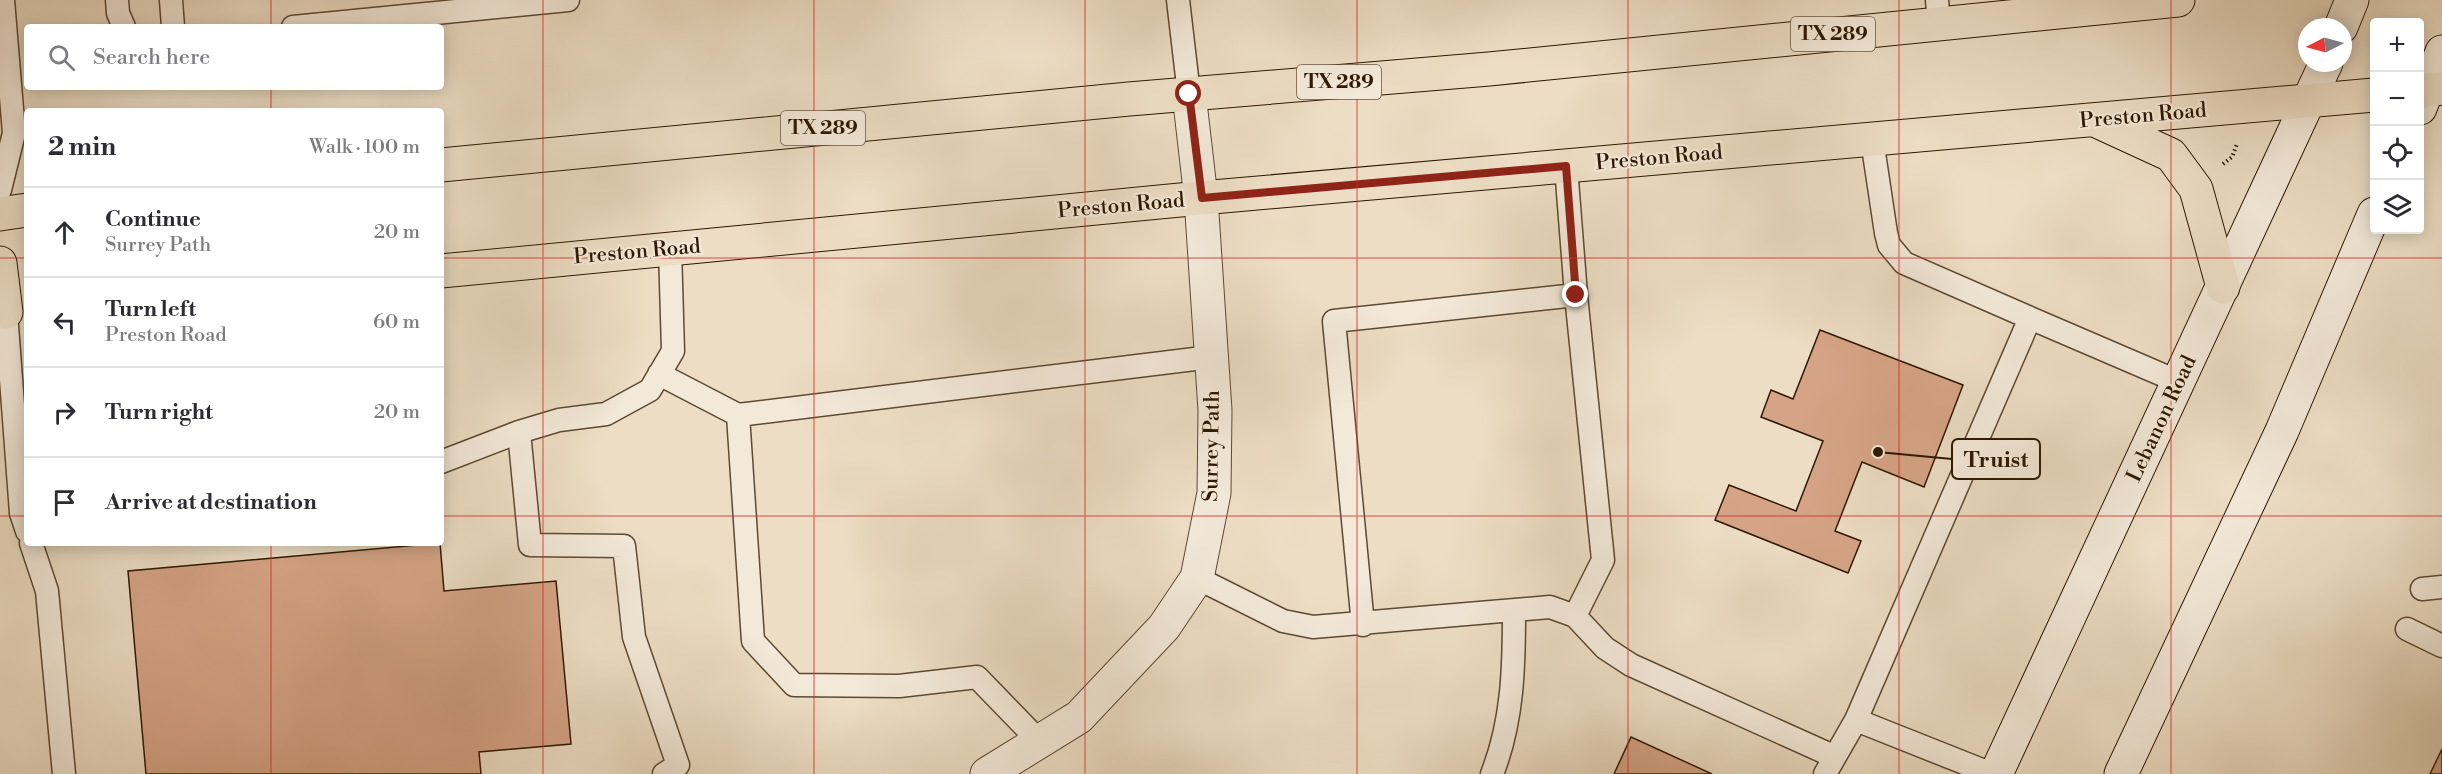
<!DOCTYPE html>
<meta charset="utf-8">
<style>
:root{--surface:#fff;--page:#f2f2f3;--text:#2b2b33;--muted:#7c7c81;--line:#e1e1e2}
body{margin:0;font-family:"Libre Bodoni",serif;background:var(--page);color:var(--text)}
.controls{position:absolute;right:18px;top:18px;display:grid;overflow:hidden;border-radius:6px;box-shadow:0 3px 15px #0003}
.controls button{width:54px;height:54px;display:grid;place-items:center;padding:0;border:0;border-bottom:2px solid var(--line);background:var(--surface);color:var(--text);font:30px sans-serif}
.compass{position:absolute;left:2298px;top:18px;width:54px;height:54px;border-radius:50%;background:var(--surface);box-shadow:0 3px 15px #0003;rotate:264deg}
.stop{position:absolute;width:18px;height:18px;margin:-14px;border:4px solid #8f2418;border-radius:50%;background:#fff}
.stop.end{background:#8f2418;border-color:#fff;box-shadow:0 2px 6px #0008}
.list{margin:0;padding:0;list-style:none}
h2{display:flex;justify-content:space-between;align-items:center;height:78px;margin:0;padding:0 24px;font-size:26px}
h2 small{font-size:20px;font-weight:400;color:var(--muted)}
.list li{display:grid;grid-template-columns:39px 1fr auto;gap:18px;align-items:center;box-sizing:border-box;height:90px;padding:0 24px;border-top:2px solid var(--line)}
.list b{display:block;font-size:22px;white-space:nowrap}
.list p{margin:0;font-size:20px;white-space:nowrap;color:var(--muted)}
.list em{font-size:20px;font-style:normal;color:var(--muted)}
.icon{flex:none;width:33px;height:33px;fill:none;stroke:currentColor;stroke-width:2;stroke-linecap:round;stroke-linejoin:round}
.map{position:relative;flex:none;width:2442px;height:774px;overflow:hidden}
.search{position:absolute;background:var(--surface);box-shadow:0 3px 15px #0003;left:24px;top:24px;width:420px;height:66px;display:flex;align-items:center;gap:15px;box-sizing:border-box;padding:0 21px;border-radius:6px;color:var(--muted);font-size:22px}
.panel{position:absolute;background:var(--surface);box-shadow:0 3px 15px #0003;left:24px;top:108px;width:420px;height:438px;border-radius:6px}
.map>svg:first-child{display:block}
.building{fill:#d5a486;stroke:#2e1802;stroke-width:1.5}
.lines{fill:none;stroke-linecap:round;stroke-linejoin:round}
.service-casing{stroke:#5e4932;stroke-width:25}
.minor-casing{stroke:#5e4932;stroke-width:35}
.secondary-casing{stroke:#2e1802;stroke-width:35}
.primary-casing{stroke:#2e1802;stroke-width:35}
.path{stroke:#2e1802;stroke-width:4;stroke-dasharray:1.5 3;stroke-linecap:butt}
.service{stroke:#f3e9d9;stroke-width:22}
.minor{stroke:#f3e9d9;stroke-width:33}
.secondary{stroke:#f3e9d9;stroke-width:33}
.primary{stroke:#ecddc4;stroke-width:33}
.route{stroke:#8f2418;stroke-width:8}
.grid{fill:none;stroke:#d62828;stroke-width:1.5;stroke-opacity:0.55}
.labels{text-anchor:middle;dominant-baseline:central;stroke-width:4.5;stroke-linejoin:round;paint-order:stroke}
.shield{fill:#f3e9d9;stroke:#695742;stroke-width:1.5}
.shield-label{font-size:20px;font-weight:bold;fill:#2e1802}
.street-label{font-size:21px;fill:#2e1802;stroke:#f3e9d9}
.leader{fill:none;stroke:#2e1802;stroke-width:2}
.callout-dot{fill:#2e1802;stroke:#f3e9d9;stroke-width:2}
.callout{fill:#f3e9d9;stroke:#2e1802;stroke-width:2}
.callout-label{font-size:22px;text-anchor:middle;font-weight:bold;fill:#2e1802}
</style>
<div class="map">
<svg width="2442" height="774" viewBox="0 0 2442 774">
<rect width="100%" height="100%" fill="#ecddc4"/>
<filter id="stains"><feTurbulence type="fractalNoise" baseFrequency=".00333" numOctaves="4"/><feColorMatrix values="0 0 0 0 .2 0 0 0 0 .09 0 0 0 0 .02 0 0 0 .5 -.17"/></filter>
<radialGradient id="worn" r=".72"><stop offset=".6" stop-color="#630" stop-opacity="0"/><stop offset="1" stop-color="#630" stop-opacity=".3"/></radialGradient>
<path class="building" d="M1820 330 1963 385 1924 487 1862 462 1835 531 1861 541 1848 573 1715 520 1729 485 1796 511 1823 441 1761 417 1771 390 1793 399Z
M440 543 444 591 556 581 571 744 479 752 481 774H146L128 571Z
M1631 737 1712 774H1614Z
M2442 749V774H2430Z"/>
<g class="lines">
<g class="service-casing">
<path id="service" d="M117 0 118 13 124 27
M171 0 173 27
M1178 0 1189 94
M1937 0 1939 23
M293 27 568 0
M1566 167 1576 295
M0 190 14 133 3 0
M6 312 21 513 27 531
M2030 318 2179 382
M659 374 738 415 753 641 794 685 899 686 977 677 1039 741
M738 415 1211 357
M519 432 530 545 624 546 634 637 678 765 664 774
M441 462 519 432 559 420 606 414 650 390 673 351 670 249
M31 543 47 591 64 774
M1197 578 1283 621 1313 627 1550 607 1575 616 1605 648 1631 665 1833 756
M2422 589 2442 587
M1363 625 1334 321 1576 295 1603 560 1575 616
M2407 629 2442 646
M1856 720 1992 774
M1492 774C1513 721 1514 667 1514 611
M1825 774 1856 720 2030 318 1904 263 1889 245 1886 233 1872 140"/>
</g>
<g class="minor-casing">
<path id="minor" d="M987 774 1079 717 1164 627 1197 578 1214 493 1215 410 1201 198 1189 94"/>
</g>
<g class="secondary-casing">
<path id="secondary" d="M2341 27 2352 0
M2420 108 2442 52
M1996 774 2326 63
M2121 774 2282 431 2374 214"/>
</g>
<g class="primary-casing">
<path id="primary" d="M2420 91 2442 88
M2097 121 2171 155 2196 189 2223 287
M441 165 1129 99 1489 69 2178 0
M0 214 27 210
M0 263 6 312
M441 271 1201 198 2374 95"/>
</g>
<path class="path" d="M2223 164 2232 157 2237 144"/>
<use href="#service" class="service"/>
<use href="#minor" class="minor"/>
<use href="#secondary" class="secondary"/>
<use href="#primary" class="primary"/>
</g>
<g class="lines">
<path class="route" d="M1189 94 1202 198 1566 166 1576 295"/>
</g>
<path class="grid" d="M271 0V27M543 0V774M814 0V774M1085 0V774M1357 0V774M1628 0V774M1899 0V774M2171 0V774M271 87V111M0 258H27M441 258H2442M0 516H27M441 516H2442M271 543V774"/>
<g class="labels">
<g class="shield">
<rect x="1791" y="17" width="84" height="34" rx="4.5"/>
<rect x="1297" y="65" width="84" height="34" rx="4.5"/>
<rect x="781" y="111" width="84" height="34" rx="4.5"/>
</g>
<g class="shield-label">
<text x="1833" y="34">TX 289</text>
<text x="1339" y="82">TX 289</text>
<text x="823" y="128">TX 289</text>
</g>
<g class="street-label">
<text transform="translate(2143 116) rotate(-5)">Preston Road</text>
<text transform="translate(1659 158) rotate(-5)">Preston Road</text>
<text transform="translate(1121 206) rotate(-5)">Preston Road</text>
<text transform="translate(637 252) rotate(-5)">Preston Road</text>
<text transform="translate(2162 419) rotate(-65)">Lebanon Road</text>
<text transform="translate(1212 446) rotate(-89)">Surrey Path</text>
</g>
</g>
<path class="leader" d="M1878 452L1952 459"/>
<circle class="callout-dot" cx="1878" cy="452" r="6"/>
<rect class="callout" x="1952" y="439" width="88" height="40" rx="6"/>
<g class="callout-label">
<text x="1996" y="467">Truist</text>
</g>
<rect width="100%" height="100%" filter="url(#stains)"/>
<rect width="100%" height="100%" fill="url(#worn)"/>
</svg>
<div class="controls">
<button>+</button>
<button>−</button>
<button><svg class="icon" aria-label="locate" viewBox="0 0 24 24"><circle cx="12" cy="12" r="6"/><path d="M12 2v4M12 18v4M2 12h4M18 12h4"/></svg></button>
<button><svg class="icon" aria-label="layers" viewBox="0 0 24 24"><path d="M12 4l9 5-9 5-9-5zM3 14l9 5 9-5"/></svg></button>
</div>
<svg class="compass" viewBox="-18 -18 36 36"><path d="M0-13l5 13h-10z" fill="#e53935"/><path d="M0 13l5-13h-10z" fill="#7c7c81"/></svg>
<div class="stop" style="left:1189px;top:94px"></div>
<div class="stop end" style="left:1576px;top:295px"></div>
<div class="search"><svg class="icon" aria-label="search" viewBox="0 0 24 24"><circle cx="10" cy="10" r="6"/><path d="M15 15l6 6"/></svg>Search here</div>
<section class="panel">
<h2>2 min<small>Walk · 100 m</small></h2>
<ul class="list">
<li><svg class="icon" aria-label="ahead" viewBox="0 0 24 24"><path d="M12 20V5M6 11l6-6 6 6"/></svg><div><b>Continue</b><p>Surrey Path</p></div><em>20 m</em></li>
<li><svg class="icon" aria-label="left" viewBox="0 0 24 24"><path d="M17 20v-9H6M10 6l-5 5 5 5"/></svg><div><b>Turn left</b><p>Preston Road</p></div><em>60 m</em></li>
<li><svg class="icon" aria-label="right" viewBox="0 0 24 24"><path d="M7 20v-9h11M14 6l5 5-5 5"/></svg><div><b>Turn right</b></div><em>20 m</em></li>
<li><svg class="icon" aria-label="arrive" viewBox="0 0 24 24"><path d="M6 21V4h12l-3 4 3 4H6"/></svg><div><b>Arrive at destination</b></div></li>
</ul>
</section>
</div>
